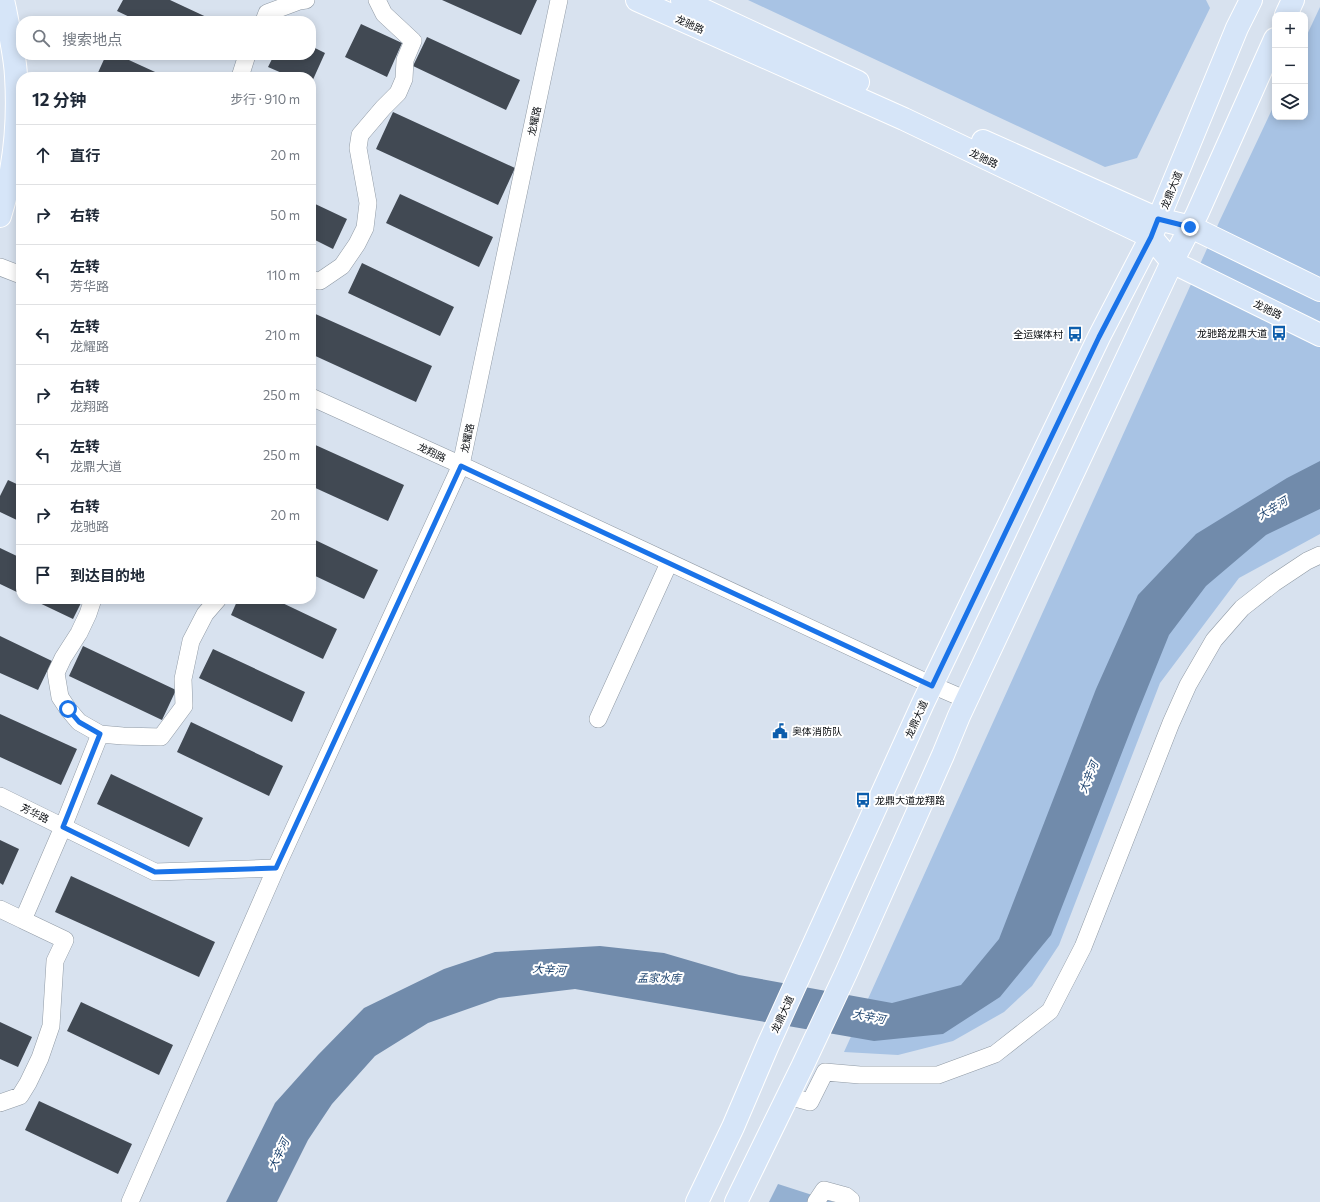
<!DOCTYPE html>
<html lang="zh">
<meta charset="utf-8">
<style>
:root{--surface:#fff;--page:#f2f2f3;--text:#1f2937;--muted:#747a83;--line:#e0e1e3}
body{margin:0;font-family:Commissioner,"Noto Sans SC",sans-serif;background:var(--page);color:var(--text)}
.controls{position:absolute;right:12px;top:12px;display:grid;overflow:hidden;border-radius:8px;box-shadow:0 2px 10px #0003}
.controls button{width:36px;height:36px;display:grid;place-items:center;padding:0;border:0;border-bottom:1px solid var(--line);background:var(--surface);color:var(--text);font:20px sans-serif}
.stop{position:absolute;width:12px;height:12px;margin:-9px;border:3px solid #1a73e8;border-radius:50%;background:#fff}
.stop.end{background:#1a73e8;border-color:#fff;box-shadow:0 1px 4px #0008}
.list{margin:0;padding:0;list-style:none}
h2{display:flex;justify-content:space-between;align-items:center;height:52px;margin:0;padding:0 16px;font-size:17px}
h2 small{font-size:13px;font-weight:400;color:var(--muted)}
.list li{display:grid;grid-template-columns:26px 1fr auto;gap:12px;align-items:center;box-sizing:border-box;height:60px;padding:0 16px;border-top:1px solid var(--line)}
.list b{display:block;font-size:15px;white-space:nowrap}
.list p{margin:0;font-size:13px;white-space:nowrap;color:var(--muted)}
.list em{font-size:13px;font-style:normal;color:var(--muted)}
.icon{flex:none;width:22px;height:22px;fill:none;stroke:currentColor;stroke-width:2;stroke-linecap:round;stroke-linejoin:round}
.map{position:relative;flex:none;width:1320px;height:1202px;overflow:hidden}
.search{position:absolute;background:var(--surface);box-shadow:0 2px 10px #0003;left:16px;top:16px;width:300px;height:44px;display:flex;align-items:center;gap:10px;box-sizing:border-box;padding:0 14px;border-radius:16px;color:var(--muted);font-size:15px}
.panel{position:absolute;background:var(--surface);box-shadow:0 2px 10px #0003;left:16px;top:72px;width:300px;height:532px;border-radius:16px}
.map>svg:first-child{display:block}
.green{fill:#a8c3e4}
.forest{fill:#94b0d1}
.water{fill:#718bab}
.building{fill:#414953}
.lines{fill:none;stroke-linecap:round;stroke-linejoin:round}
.minor-casing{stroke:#909aa5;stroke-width:18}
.major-casing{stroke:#fff;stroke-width:24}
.minor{stroke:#fff;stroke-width:17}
.major{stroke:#d6e5f8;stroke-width:22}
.route{stroke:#1a73e8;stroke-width:5}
.labels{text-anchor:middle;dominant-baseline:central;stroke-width:4;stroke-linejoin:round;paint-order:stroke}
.street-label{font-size:10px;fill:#0a0d11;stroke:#fff}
.poi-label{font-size:10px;fill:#0a0d11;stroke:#fff;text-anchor:end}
.water-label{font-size:11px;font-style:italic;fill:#1b426e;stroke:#fff}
</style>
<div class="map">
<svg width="1320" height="1202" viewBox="0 0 1320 1202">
<rect width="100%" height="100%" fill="#d8e2ef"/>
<path class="green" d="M748 0H1206L1210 8 1137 158 1105 167Z
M1320 7V534L1239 578 1160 683 1059 945 1032 986 1004 1012 953 1041 898 1055 844 1052 1220 220 1275 103V117H1305V39Z"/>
<path class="forest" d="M778 1184 834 1202H769Z"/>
<path class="water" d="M1320 461V509L1266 535 1206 586 1169 635 1137 714 1051 935 1000 997 943 1034 874 1041 575 989 499 998 428 1023 375 1056 332 1104 308 1140 277 1202H226L275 1103 318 1055 364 1008 444 969 495 952 600 946 664 953 739 975 892 1003 961 985 999 939 1096 689 1138 595 1196 534 1287 478Z"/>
<path class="building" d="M123 0H170L215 21H138L117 11Z
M442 0H537L521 35Z
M361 24 402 43 387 77 345 57Z
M427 37 520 80 506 110 413 66Z
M311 46 325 53 311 84V77H291L268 67 274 55H311Z
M106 55H118L166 77H96Z
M393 112 515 168 498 205 376 149Z
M400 194 493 237 479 267 386 223Z
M311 202 347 219 333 249 311 238Z
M362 263 454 307 440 336 348 293Z
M311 312 432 366 416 402 311 354Z
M311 443 404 485 388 521 311 486Z
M8 480 21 486V522L0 512V496Z
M311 538 378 570 364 599 311 574Z
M0 548 21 558V594L0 584Z
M31 599H83L73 619Z
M238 599H274L337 629 323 659 231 615Z
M0 636 52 661 38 690 0 673Z
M83 646 176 690 162 720 69 676Z
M213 649 305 692 292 722 199 678Z
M0 714 77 749 61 785 0 757Z
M191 722 283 766 269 796 177 752Z
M111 774 203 818 189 847 97 804Z
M0 840 19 849 3 885 0 883Z
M71 876 215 942 199 977 55 912Z
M81 1002 173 1045 159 1075 67 1031Z
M0 1022 32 1037 18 1067 0 1059Z
M39 1101 132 1144 118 1174 25 1130Z"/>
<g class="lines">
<g class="minor-casing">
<path id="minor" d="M264 21 267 13 299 1 306 0
M240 77 247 55
M0 267 21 275
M311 280 320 281 342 266 357 244 365 228 368 203 358 148 360 135 383 108 398 93 404 79 405 60 413 41 384 14 377 0
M311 397 461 465 932 685 967 700
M93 599 88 614 79 633 63 658 56 673 60 697 68 709 79 722 100 734
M598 719 669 563
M0 796 155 872 276 868
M0 909 23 920 63 827 100 734 123 736 161 737 184 706 183 679 191 641 205 614 218 599
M788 1096 810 1102 825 1072 860 1075H938L995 1054 1050 1011 1083 947 1171 723 1188 685 1214 640 1242 608 1274 583 1307 561 1320 555
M0 1103 20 1096 28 1083 40 1058 51 1026 55 961 65 940 23 920
M130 1202 276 868 461 465 559 0
M816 1202 824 1190 846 1196 851 1200V1202"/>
</g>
<g class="major-casing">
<path id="major" d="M637 0 904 119 1151 237 1172 262 1320 335
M682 0 858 82
M1286 15 1293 0
M983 141 1158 219 1191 227 1320 290
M0 216C14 171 19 123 16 76 15 54 9 31 5 9L3 0
M697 1202 733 1127 768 1045 923 703 1099 337 1151 237 1237 28 1251 0
M736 1202 802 1067 846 973 943 755 959 716 1172 262 1197 214 1275 39"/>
</g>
<use href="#minor" class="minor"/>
<use href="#major" class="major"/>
</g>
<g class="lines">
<path class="route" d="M68 709 79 722 100 734 63 827 155 872 276 868 461 466 932 686 1099 337 1151 237 1158 219 1190 227"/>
</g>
<defs>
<g id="bus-bare" transform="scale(1.2)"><path d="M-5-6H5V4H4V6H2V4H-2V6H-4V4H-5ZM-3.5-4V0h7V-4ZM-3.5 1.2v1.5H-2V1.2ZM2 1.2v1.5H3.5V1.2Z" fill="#0c5dac" stroke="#fff" stroke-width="2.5" paint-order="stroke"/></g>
<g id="civic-bare" transform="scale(1.2)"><path d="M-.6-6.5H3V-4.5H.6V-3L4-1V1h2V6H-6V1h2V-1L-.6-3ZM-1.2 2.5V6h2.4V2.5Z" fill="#0c5dac" stroke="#fff" stroke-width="2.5" paint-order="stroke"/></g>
</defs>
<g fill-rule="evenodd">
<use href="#bus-bare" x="1279" y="333"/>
<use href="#bus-bare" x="1075" y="334"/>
<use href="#civic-bare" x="780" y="731"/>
<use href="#bus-bare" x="863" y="800"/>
</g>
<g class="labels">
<g class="street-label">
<text transform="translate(690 24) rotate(24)">龙驰路</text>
<text transform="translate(534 121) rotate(-78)">龙耀路</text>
<text transform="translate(984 158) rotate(26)">龙驰路</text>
<text transform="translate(1171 190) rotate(-68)">龙鼎大道</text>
<text transform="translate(1268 309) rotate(26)">龙驰路</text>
<text transform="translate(467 438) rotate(-78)">龙耀路</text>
<text transform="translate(432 452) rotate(25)">龙翔路</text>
<text transform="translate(916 719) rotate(-66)">龙鼎大道</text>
<text transform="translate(35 813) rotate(26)">芳华路</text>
<text transform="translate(782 1014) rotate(-65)">龙鼎大道</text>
</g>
<g class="poi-label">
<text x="1267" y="333">龙驰路龙鼎大道</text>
<text x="1063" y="334">全运媒体村</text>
<text x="792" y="731" text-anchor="start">奥体消防队</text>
<text x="875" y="800" text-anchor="start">龙鼎大道龙翔路</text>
</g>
<g class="water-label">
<text transform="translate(1272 508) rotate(-31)">大辛河</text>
<text transform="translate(1088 777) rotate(-68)">大辛河</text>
<text transform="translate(549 969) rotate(4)">大辛河</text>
<text x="659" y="977">孟家水库</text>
<text transform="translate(869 1016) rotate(11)">大辛河</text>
<text transform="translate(278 1154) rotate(-64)">大辛河</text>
</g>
</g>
</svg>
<div class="controls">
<button>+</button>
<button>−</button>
<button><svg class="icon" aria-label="layers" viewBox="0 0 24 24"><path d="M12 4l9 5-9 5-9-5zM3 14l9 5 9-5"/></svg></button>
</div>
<div class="stop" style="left:68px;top:709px"></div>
<div class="stop end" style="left:1190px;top:227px"></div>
<div class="search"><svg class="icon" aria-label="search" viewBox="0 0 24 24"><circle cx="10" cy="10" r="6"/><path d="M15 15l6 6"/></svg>搜索地点</div>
<section class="panel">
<h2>12 分钟<small>步行 · 910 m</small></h2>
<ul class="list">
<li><svg class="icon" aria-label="ahead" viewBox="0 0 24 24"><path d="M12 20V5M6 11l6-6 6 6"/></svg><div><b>直行</b></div><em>20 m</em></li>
<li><svg class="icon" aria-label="right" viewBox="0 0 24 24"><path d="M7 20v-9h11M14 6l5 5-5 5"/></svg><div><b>右转</b></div><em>50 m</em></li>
<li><svg class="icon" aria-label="left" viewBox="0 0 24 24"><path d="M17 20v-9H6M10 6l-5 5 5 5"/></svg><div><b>左转</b><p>芳华路</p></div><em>110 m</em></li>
<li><svg class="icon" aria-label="left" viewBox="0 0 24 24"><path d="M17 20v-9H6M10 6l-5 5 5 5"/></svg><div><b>左转</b><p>龙耀路</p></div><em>210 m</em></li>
<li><svg class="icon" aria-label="right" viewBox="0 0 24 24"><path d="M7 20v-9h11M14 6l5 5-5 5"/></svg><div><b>右转</b><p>龙翔路</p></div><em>250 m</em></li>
<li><svg class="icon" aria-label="left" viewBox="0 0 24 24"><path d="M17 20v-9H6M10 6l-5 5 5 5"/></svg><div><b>左转</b><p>龙鼎大道</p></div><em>250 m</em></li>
<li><svg class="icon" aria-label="right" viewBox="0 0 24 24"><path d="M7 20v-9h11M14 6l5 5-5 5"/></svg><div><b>右转</b><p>龙驰路</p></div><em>20 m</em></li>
<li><svg class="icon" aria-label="arrive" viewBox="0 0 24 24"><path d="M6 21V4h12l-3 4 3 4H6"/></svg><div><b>到达目的地</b></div></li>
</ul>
</section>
</div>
